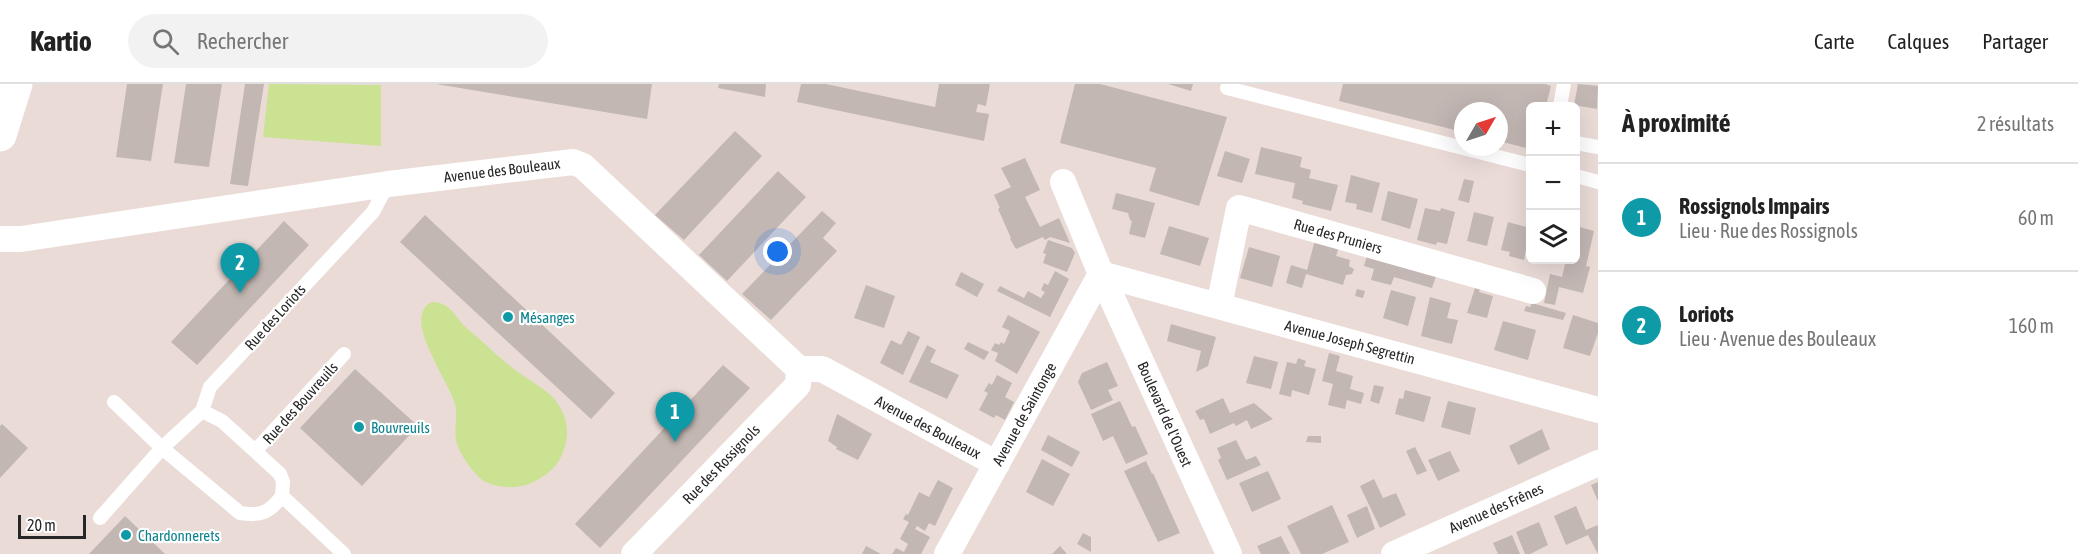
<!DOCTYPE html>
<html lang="fr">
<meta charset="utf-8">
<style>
:root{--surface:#fff;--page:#f2f2f2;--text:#222;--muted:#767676;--line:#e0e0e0;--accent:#db2777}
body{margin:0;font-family:"Asap Condensed",sans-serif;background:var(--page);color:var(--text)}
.controls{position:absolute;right:18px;top:18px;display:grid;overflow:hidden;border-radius:9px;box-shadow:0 6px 24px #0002}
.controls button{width:54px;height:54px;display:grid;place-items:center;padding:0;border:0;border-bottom:2px solid var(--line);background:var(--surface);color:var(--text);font:30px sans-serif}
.compass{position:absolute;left:1454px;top:18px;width:54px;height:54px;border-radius:50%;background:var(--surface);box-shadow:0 6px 24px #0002;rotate:51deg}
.scale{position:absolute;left:18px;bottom:15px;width:68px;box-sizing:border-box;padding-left:6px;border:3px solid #272727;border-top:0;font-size:16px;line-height:21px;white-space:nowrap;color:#272727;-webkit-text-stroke:4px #fff;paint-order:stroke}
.you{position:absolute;left:778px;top:168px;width:21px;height:21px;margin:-15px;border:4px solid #fff;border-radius:50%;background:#1a73e8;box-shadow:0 0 0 9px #1a73e833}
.badge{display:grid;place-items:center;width:39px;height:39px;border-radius:50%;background:var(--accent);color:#fff;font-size:20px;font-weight:700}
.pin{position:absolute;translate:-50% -50px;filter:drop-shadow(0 2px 3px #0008)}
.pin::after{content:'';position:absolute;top:32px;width:21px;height:18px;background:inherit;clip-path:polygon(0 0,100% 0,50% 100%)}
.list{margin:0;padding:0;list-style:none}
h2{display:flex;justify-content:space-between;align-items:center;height:78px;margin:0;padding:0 24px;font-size:26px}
h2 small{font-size:20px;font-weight:400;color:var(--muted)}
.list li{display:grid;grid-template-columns:39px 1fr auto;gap:18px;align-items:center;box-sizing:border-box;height:108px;padding:0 24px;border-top:2px solid var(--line)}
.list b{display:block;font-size:22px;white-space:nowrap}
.list p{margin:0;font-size:20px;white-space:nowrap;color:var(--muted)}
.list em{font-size:20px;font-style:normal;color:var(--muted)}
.icon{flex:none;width:33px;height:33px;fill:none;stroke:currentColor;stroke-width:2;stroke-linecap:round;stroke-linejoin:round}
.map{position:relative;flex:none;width:1598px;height:470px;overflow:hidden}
header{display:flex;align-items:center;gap:36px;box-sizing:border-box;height:84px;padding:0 30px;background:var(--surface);border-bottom:2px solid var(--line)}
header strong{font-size:28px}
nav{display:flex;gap:33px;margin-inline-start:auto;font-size:21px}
.search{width:420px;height:54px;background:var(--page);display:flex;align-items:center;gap:15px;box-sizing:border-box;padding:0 21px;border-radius:33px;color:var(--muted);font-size:22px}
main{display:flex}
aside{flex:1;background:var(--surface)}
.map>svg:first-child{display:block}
.green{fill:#cbe292}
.building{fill:#c2b7b3}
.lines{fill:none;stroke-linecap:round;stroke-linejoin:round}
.lane{stroke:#fff;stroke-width:14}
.street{stroke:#fff;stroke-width:26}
.secondary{stroke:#fff;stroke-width:33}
.culture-dot{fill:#0f9aa8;stroke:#fff;stroke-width:2}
.labels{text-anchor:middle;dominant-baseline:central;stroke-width:4.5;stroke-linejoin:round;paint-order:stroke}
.street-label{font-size:15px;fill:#272727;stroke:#fff}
.culture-label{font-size:15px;fill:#0d838f;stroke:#fff;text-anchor:start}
</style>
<header>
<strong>Kartio</strong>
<div class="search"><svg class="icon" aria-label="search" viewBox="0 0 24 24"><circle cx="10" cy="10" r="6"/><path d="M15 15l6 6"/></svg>Rechercher</div>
<nav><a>Carte</a><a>Calques</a><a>Partager</a></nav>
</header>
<main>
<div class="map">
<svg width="1598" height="470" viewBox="0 0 1598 470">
<rect width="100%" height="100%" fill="#eadbd7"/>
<path class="green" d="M269 0 381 1V62L263 53Z
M432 218C452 218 456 236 470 247 486 260 501 276 518 288 533 299 551 307 560 323 570 341 569 357 560 375 554 387 540 395 529 400 516 405 496 404 484 397 474 391 458 368 456 356 454 344 458 332 455 320 448 297 413 249 423 227 425 222 428 220 432 218Z"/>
<path class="building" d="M127 0H163L151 77 116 73Z
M186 0H222L209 83 174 79Z
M245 0H264L248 102 230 100Z
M436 0H652L647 35Z
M719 0H766L765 13 718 4Z
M801 0H826L935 23 939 0H990L986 22 978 20 976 28 989 30 984 57 797 18Z
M1075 0H1100L1227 33 1199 122 1149 107 1156 84 1060 59Z
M1168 0H1193L1191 7Z
M1343 0H1545L1551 2 1546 22H1530V65L1499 57V27H1463V48L1339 17Z
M1578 0 1598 2 1597 25 1574 21Z
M735 47 762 72 684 156 655 131Z
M1261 63 1302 73 1300 83 1311 86 1309 94 1338 101 1331 127 1302 120 1303 117 1292 114 1295 99 1255 90Z
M1225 67 1250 75 1242 99 1217 92Z
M1025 74 1040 106 1025 113 1040 143 1059 134 1070 159 1050 153 1045 156 1043 153 1016 165 1010 155 1011 154 998 125 1000 124 994 111 1011 103 1001 84Z
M778 87 806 113 727 197 699 171Z
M1351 91 1380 99 1372 129 1356 125 1357 120 1345 118Z
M1464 95 1474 97 1469 119 1458 116Z
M1388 107 1418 115 1410 145 1381 136Z
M1116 109 1155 119 1145 154 1129 150 1132 137 1130 136 1128 129 1112 125Z
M1425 124 1440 127 1441 124 1455 128 1447 160 1437 158 1436 161 1417 156Z
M822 127 836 139 823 154 837 167 771 236 742 210Z
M1474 128 1494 133 1487 162 1467 157Z
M425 131 615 309 591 335 400 158Z
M284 137 309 161 197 281 171 258Z
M1508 138 1530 144 1524 176 1509 172 1510 168 1501 166Z
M1169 142 1209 154 1200 182 1160 170Z
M1576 142 1594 147 1586 182 1590 183 1583 209 1559 203 1555 221 1544 219 1550 190 1562 193 1566 176H1576Z
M1048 156 1072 164 1075 169 1067 188 1043 179 1046 170 1043 169Z
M1315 156 1339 163 1336 172 1350 176 1349 182 1354 185 1352 190 1346 191 1343 201 1306 190 1302 204 1286 199 1291 181 1307 186Z
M1249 163 1280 172 1272 203 1240 194Z
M1367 172 1436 192 1432 204 1394 193 1391 201 1371 196 1374 185 1364 182Z
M1055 187 1069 195 1050 233 997 207 1000 202 1024 214 1028 207 1041 214 1045 208 1041 206 1044 199 1048 201Z
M961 188 984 200 977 213 955 201Z
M866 201 895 212 884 244 854 234Z
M1475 204 1480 205 1479 208 1493 212 1487 234 1467 229Z
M1357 205 1365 207 1363 214 1355 212Z
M1391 206 1416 213 1408 242 1383 234Z
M1430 213 1451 219 1447 234 1458 236 1452 260 1421 252Z
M1532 219 1566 229 1563 236 1524 227 1526 222 1530 223Z
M1008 231 1040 248 1017 290 995 277 998 269 991 266 995 259 999 261 1001 258 1004 260 1010 247 1002 243Z
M1573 231 1598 239V249L1590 272 1563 264Z
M1503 237 1536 246 1528 276 1494 266Z
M1171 240 1216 253 1208 282 1196 288 1201 267 1167 257Z
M908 247 920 253 903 291 880 279 891 256 901 261Z
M968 258 989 268 984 276 964 265Z
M927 261 936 266 930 278 959 291 947 315 909 298Z
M1329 269 1340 272 1336 287 1353 292 1350 305 1364 309 1361 320 1347 316 1345 325 1328 321 1333 300 1322 297Z
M1254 272 1278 278 1271 305 1246 299Z
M1298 274 1306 277 1304 282 1316 285 1309 311 1292 306 1291 313 1279 310 1287 278 1296 280Z
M1107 278 1118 302 1108 306 1113 316 1091 326 1078 298 1082 289Z
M723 281 750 304 600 464 575 440Z
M355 285 418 342 362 402 300 344Z
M997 291 1012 299 1005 313 1014 318 1005 336 996 331 994 334 979 326 988 309 984 307 989 299 992 301Z
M1374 301 1384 303 1379 320 1370 317Z
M1405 306 1431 313 1424 338 1395 330 1399 314 1403 315Z
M1223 314 1230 329 1254 319 1273 335 1251 345 1247 336 1236 342 1234 339 1210 350 1204 335 1200 336 1195 327Z
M1120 317 1132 343 1135 342 1148 370 1126 380 1113 352 1103 357 1091 330Z
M1448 317 1476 324 1470 351 1441 343Z
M837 330 872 350 858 376 836 365 837 363 828 357Z
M2 340 28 364 0 394V342Z
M1542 345 1550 365 1518 381 1509 362Z
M1048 351 1080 368 1072 383 1041 366Z
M1308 352H1321V359L1306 358Z
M1236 356 1246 376 1256 372 1261 381 1227 396 1218 376 1221 374 1217 364Z
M1415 363 1427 387 1417 391 1406 367Z
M1450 367 1460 387 1438 397 1428 376Z
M1042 375 1070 390 1053 422 1026 408Z
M1146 377 1152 390 1153 389 1180 449 1158 458 1124 387Z
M1268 387 1281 415 1252 428 1239 399Z
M1374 395 1383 414 1396 409 1406 431 1380 444 1360 402Z
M938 396 953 404 935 442 929 439 925 447 917 442 915 445 930 453 921 470H892L896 464 904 468 908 460 900 455 909 438 903 435 906 430 908 431 919 408 929 413Z
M1598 398V417L1591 401Z
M1332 421 1349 458 1322 470H1301L1287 442Z
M1367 422 1375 445 1357 454 1347 431Z
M1576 422 1586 446 1598 441V470L1588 451 1566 461 1554 432Z
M125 432 165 470H89Z
M1539 438 1548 461 1530 470H1525L1516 448Z
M1083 449 1091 453V468L1077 460Z
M1512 451 1520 470H1498L1493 459Z
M1281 452 1290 470H1261L1257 462Z
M866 462 881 470H862Z
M1060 462 1067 470H1052Z"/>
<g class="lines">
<path class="lane" d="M1227 4 1530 81
M1560 22 1564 0
M1576 59 1598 63
M1576 92 1598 98
M114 318 162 364 240 429C261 432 269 429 282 412
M202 327 222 337 280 390 283 398 282 412 344 470
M255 367 344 270
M100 434 162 364 202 327 210 303 373 128 388 100"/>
<path class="street" d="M1063 98 1101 190 1229 470
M0 155H21L388 100 573 78 583 82 799 285H822L997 380
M1101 190 1598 326
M1219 222 1239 124 1533 207
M634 470 798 301 799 285
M947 470 1101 190
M1394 470 1598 379"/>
<path class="secondary" d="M0 51 16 0"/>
</g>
<g class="culture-dot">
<circle cx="508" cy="233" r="6"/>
<circle cx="359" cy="343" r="6"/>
<circle cx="126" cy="451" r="6"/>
</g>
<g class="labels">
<g class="street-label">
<text transform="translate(502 86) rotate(-7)">Avenue des Bouleaux</text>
<text transform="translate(1338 152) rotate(16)">Rue des Pruniers</text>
<text transform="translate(275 233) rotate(-48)">Rue des Loriots</text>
<text transform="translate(1350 258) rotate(15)">Avenue Joseph Segrettin</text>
<text transform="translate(300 319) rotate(-48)">Rue des Bouvreuils</text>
<text transform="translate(1024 330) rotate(-61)">Avenue de Saintonge</text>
<text transform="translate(1165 330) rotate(66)">Boulevard de l'Ouest</text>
<text transform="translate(928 343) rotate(28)">Avenue des Bouleaux</text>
<text transform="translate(721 380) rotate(-46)">Rue des Rossignols</text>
<text transform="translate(1496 424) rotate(-24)">Avenue des Frênes</text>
</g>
<g class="culture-label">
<text x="520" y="233">Mésanges</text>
<text x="371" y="343">Bouvreuils</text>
<text x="138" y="451">Chardonnerets</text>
</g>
</g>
</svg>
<div class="controls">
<button>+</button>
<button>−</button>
<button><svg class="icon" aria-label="layers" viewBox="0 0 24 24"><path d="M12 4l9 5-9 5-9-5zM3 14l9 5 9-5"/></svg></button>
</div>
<svg class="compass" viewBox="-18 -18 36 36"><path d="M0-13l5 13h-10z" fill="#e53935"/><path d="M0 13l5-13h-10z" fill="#767676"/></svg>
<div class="scale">20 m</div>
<div class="you"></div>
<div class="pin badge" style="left:675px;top:358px;background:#0f9aa8">1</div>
<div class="pin badge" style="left:240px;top:209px;background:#0f9aa8">2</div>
</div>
<aside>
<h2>À proximité<small>2 résultats</small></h2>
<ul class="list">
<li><span class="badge" style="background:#0f9aa8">1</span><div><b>Rossignols Impairs</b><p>Lieu · Rue des Rossignols</p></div><em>60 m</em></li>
<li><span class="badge" style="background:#0f9aa8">2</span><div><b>Loriots</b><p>Lieu · Avenue des Bouleaux</p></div><em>160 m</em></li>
</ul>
</aside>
</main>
